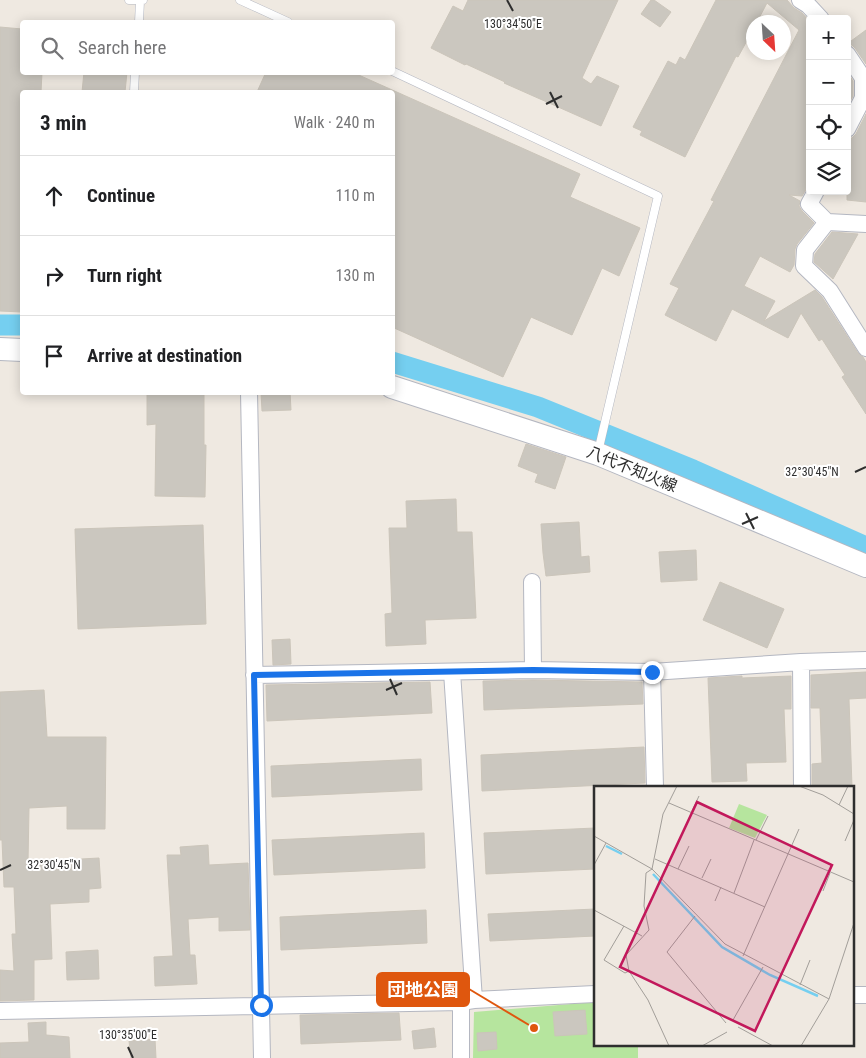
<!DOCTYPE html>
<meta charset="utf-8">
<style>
:root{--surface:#fff;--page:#f2f2f2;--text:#202124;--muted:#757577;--line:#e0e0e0}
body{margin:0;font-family:"Roboto Condensed","Noto Sans JP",sans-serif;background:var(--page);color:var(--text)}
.controls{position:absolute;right:15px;top:15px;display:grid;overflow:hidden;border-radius:5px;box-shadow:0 2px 12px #0003}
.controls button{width:45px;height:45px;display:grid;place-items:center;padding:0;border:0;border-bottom:1px solid var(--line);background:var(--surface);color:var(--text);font:25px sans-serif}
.compass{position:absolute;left:746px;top:15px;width:45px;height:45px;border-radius:50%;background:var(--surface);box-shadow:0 2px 12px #0003;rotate:155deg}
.stop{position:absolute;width:15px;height:15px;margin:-11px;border:4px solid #1a73e8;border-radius:50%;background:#fff}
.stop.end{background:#1a73e8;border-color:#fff;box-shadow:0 1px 5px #0008}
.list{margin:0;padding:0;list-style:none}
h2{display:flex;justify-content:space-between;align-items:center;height:65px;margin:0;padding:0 20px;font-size:21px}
h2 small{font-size:16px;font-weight:400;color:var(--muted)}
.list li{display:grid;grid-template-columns:32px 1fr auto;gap:15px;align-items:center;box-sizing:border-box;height:80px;padding:0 20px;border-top:1px solid var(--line)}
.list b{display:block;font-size:19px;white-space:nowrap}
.list em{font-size:16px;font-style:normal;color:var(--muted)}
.icon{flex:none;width:28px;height:28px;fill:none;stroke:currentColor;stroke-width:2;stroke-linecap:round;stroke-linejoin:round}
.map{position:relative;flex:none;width:866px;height:1058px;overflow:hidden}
.search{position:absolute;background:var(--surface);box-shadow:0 2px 12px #0003;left:20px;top:20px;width:375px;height:55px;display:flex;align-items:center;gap:12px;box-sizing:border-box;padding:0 18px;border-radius:5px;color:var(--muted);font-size:19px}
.panel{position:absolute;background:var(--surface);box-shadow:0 2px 12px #0003;left:20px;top:90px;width:375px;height:305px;border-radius:5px}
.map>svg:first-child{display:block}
.green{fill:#b6e59e}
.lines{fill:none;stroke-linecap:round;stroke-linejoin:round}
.canal{stroke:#75cff0;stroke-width:21}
.building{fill:#cbc7bf;stroke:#cbc5ba}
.service-casing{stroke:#b4b7c1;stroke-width:9}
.minor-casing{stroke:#b4b7c1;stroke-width:18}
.secondary-casing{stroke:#b4b7c1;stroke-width:24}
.service{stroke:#fff;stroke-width:8}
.minor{stroke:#fff;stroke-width:16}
.secondary{stroke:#fff;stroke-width:22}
.route{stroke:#1a73e8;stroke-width:6}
.ticks{fill:none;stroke:#2e2e2e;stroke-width:2}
.labels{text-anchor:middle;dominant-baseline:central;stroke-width:4;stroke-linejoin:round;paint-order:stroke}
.street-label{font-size:16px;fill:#2e2e2e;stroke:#fff}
.inset-river{fill:none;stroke:#75cff0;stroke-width:2.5}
.inset-road{fill:none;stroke:#a29e99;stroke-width:1}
.view{fill:#c2185b;fill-opacity:0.15;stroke:#c2185b;stroke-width:2.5}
.inset-edge{fill:none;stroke:#2e2e2e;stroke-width:2.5}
.ticks-label{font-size:12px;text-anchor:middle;fill:#2e2e2e;stroke:#fff;stroke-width:4;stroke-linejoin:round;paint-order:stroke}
.leader{fill:none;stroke:#df570e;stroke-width:2}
.callout-dot{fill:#df570e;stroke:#fff;stroke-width:2}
.callout{fill:#df570e;stroke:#df570e;stroke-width:2}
.callout-label{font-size:18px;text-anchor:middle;font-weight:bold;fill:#fff}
</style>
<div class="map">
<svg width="866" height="1058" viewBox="0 0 866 1058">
<rect width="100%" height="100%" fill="#efe9e1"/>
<path class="green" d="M595 1002V1044H638V1058H473L474 1012Z"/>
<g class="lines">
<path class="canal" d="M0 325H22
M392 362 538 407 693 470 866 547"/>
</g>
<path class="building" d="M468 0H618L582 78 591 84 597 76 619 86 601 126 504 83 505 82 466 64 465 65 431 48 453 6 463 11Z
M651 0H654L671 12 660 27 641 14Z
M716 0H787L794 8 802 13 810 22V183L802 196 789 195 800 201 799 206 802 211 814 223 797 244 795 249 794 265 790 272 760 256 744 286 775 301 764 321 815 290 822 297 858 353 863 357 866 362V414L842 377 845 375 822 339 819 341 801 313 788 338 732 309 716 341 665 315 679 288 670 284 714 201 711 200 799 30 767 3 757 22H754V28L738 57 736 56 685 157 640 135 642 131 633 127 668 61 676 65 680 57 685 60Z
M0 27 22 29V72H42L41 92H22V312L0 311Z
M866 30V64L855 48 852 45 847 44Z
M84 72H127L125 92H82Z
M266 72H352L580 174 570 197 640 228 619 276 602 268 572 335 531 317 503 377 392 327V92H257Z
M847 72 853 81V96L847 107Z
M866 114V202L847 200V139L852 138 856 134Z
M832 232 858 234 833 279 814 262 815 254Z
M147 392H204V445H206L205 497 155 496 156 424 147 425Z
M261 392H290L291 410 262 411Z
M526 444 566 457 555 489 535 482 538 474 518 466Z
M456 499 457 532H472L476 618 425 620 426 644 386 646 385 614 392 613 389 528H407L406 501Z
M579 522 581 557 589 556 590 572 546 576 543 553 541 524Z
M203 525 206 624 78 629 75 529Z
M696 550 697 580 661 582 659 552Z
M720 582 784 609 767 648 703 620Z
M290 639 291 664 273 665 272 640Z
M866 672V698L849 699 852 787H812V764L822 763 820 708H811V675Z
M742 676V678L791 676V709H784L786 762 746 763 747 781 712 782 708 678Z
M533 680 642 682 643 704 484 710 483 681Z
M430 682 432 713 267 721 266 685Z
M44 690 47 737H106L105 829H67V806L29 808 28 862 99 858 101 888 89 889V902L50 904 52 959 34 960V1000L0 1001V970L14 971 12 934H16L14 887H4L2 840H0V692Z
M644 747 645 783 482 791 481 755Z
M421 759 422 790 272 797 271 766Z
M595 828V869L486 874 484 833Z
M424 833 425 868 274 875 272 840Z
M208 845 209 865 248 863 250 930 219 931V917L188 919 190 955H195L197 984 155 986 154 957 173 956 167 855H181L180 847Z
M595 909V936L490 941 488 914Z
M426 910 427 943 281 950 280 917Z
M98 950 99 979 67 980 66 952Z
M585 1010 587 1034 555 1036 553 1012Z
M399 1013 401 1040 301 1044 300 1015Z
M46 1022V1035L69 1037 70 1058H0V1043L29 1042 28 1023Z
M434 1028 436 1047 414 1049 412 1031Z
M496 1032 497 1049 478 1051 477 1033Z
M155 1039 156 1058H131L129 1041Z"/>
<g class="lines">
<g class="service-casing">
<path id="service" d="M129 0H143
M240 0 288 22
M139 22 140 1
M392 71 658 196 598 452
M134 92 135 72"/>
</g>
<g class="minor-casing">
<path id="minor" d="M800 0 808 5 821 19
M847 54 863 78V98L847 129
M816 191 809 204 827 222 866 224
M827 222 805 250 804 266 830 291 866 348
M249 392 262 1058
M532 582 533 670
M801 662 802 787
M452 672 474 1000
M652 672 655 787
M254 675 533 670 652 672 801 662 866 660
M852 995H866
M0 1011 461 1002 474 1000 595 994
M461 1058V1002"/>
</g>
<g class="secondary-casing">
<path id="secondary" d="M0 349 22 350
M392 387 598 454 866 566"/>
</g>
<use href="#service" class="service"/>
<use href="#minor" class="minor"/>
<use href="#secondary" class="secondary"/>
</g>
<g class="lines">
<path class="route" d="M261 1005 254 675 533 670 652 672"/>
</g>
<path class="ticks" d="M507 0 513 11M550 92 558 108M546 104 562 96M855 472 866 467M746 513 754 529M742 524 758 517M390 679 397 695M386 690 402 683M0 870 11 865M128 1047 133 1058"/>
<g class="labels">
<g class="street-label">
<text transform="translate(632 469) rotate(22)">八代不知火線</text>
</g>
</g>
<g transform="translate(594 786)">
<rect width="260" height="260" fill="#efe9e1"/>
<path d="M145 18 173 29 161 52 135 42Z" fill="#b6e59e"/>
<path class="inset-river" d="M12 60 28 68M59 88 128 161 176 189 224 210"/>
<path class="inset-road" d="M205 0 229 9 260 28M75 17 260 96M245 19 254 0M98 25 105 10M0 50 58 83 131 158 235 213 207 260M162 54 174 30M251 55 260 34M61 73 171 121M0 79 12 57M84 83 95 60M108 92 117 73M229 105 236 87M140 107 160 54M121 115 127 101M0 124 48 150M101 130 73 166 132 237M30 140 10 174 31 187 35 185M149 170 205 43M206 199 216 174M235 213 260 137M139 234 169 181M144 241 179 260M75 260 54 214 35 185 32 169 55 144 50 120 52 87 58 83 69 28 83 0M108 260 133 246"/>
<path class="view" d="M103 16 238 79 161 245 26 181Z"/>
<rect width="260" height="260" class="inset-edge"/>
</g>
<g class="ticks-label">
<text x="513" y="28">130°34'50"E</text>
<text x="812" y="476">32°30'45"N</text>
<text x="54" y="869">32°30'45"N</text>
<text x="128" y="1039">130°35'00"E</text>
</g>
<path class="leader" d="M534 1028L469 989"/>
<circle class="callout-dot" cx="534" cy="1028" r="5"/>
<rect class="callout" x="377" y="973" width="92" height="33" rx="5"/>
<g class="callout-label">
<text x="423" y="996">団地公園</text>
</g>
</svg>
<div class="controls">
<button>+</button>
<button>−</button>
<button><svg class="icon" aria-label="locate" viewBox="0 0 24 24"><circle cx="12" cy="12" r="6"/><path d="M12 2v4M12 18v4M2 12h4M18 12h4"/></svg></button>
<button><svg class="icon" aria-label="layers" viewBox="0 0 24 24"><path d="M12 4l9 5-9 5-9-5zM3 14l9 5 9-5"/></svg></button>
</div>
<svg class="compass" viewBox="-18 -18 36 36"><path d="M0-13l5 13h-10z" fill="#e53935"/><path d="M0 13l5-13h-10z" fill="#757577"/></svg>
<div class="stop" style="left:261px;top:1005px"></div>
<div class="stop end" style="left:652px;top:672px"></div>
<div class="search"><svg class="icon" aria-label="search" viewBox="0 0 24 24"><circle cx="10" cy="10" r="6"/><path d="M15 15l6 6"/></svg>Search here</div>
<section class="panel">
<h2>3 min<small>Walk · 240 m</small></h2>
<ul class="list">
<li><svg class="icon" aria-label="ahead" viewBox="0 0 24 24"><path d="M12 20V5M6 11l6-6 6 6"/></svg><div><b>Continue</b></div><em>110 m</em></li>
<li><svg class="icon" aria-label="right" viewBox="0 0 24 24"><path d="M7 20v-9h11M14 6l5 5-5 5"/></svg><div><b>Turn right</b></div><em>130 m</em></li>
<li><svg class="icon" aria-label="arrive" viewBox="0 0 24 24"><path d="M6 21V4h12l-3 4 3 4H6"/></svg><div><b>Arrive at destination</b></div></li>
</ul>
</section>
</div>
